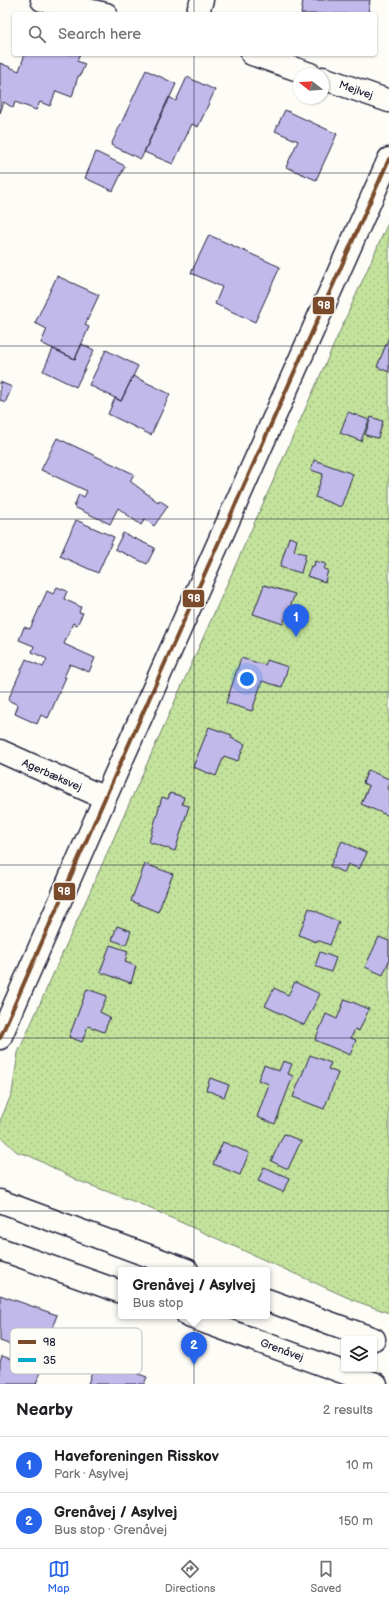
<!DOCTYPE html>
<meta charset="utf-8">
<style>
:root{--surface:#fff;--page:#f6f6f6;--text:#202124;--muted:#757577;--line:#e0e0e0;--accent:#2563eb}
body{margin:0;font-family:"Balsamiq Sans",sans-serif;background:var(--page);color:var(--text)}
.controls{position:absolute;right:12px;bottom:12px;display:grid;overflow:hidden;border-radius:4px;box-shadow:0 1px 3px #0004}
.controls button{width:36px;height:36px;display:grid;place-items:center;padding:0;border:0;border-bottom:1px solid var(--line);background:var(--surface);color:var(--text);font:20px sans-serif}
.compass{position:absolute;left:293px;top:68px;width:36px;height:36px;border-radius:50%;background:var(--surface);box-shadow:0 1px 3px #0004;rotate:287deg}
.you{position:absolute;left:247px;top:679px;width:14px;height:14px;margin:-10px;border:3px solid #fff;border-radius:50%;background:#1a73e8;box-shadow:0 0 0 6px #1a73e833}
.badge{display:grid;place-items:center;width:26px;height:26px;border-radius:50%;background:var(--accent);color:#fff;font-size:13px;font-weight:700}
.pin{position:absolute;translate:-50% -33px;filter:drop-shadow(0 1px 2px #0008)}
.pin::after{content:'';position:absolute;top:21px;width:14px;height:12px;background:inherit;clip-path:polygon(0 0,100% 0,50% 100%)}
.popup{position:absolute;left:118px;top:1267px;width:152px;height:52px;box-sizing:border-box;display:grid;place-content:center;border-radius:4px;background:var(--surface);filter:drop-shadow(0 1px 3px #0005);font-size:13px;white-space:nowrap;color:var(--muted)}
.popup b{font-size:15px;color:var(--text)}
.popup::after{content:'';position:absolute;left:50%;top:100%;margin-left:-8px;border:8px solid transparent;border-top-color:var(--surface)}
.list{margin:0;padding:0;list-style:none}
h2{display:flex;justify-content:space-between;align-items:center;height:52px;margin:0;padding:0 16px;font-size:17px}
h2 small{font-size:13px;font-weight:400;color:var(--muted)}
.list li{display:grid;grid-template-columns:26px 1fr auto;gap:12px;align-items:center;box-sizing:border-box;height:56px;padding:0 16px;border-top:1px solid var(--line)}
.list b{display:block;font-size:15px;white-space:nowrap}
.list p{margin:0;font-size:13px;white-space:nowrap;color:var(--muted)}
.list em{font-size:13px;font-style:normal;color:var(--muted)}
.icon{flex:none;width:22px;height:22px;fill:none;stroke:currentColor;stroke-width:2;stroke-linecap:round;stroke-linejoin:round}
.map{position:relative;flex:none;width:389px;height:1384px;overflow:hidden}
.search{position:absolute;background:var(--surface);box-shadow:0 1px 3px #0004;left:12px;right:12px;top:12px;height:44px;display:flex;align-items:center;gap:10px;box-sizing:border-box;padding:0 14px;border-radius:4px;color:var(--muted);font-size:15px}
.sheet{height:164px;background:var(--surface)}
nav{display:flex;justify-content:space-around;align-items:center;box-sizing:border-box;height:56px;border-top:1px solid var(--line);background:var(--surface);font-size:11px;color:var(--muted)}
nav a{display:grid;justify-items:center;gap:2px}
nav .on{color:var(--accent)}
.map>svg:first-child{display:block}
.garden{fill:url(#garden-dots);stroke:#72826b}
.building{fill:#c0b9ea;stroke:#22223b}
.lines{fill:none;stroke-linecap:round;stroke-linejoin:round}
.minor-casing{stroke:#22223b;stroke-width:25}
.minor{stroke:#fdfcf7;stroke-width:22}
.bus-1-casing{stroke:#fdfcf7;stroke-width:7}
.bus-1{stroke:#7a4b2a;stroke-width:4}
.grid{fill:none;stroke:#22223b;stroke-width:1;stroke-opacity:0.55}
.labels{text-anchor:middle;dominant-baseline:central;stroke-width:3;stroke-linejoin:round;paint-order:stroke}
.street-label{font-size:11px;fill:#22223b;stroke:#fdfcf7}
.key{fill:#fdfcf7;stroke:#bbbbbf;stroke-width:1}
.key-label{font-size:11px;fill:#22223b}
.line-badge{stroke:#fdfcf7;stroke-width:1.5}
.badge-label{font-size:11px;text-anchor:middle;font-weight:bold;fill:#fff}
</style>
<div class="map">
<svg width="389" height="1384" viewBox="0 0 389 1384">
<defs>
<pattern id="garden-dots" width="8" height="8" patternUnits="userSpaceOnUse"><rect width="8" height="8" fill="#c3e29b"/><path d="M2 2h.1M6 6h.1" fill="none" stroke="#a7c286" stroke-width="1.8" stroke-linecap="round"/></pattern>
</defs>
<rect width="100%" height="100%" fill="#fdfcf7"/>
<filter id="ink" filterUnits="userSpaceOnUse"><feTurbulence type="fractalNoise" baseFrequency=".025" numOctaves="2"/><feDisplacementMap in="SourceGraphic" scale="8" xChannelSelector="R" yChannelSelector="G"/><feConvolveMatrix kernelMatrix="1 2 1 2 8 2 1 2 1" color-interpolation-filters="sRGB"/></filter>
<g filter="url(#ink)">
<path class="garden" d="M389 221V1313L353 1300 138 1203 79 1181 30 1156 17 1152 0 1136V1121L12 1093 18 1053Z"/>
<path class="building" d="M303 0H370L368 14H301Z
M25 54H80L77 61 85 64 80 76H78L72 97 56 91 50 106 40 102 36 110 15 102 13 108 4 102 0 113V63L19 71Z
M146 70 176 84 141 159 111 145Z
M187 77 215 90 198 127 192 124 173 164 144 152 169 97 176 101Z
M285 110 337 134 316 180 286 167 298 141 275 131Z
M96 152 125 166 113 191 85 178Z
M209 235 280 267 255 322 215 304 222 287 191 273Z
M57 276 99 295 85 325 89 327 75 359 41 343 47 329 35 323Z
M389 337V372L377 367Z
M82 344 94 350 76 387 43 371 53 349 75 359Z
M106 350 138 366 121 401 89 385Z
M133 376 170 394 151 435 108 414 115 398 121 401Z
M0 382 12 387 5 403 0 400Z
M348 412 369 420 361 441 340 433Z
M371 417 383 421 378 438 365 435Z
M57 438 134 474 130 481 158 502 159 500 168 506 154 526 145 519 141 525 118 508 110 524 74 507 79 494 84 497 87 491 41 470Z
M314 460 353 474 341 507 315 497 323 474 311 470Z
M76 520 114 537 98 573 60 556Z
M123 533 155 548 147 564 115 549Z
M289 537 297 540 294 551 306 554 301 573 280 567Z
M315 561 326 564 324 569 328 570 325 582 307 576 311 566H314Z
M264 585 295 594 283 624 253 614Z
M57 587 67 591 64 599 81 607 79 612 83 613 77 625 73 623 64 644 95 658 89 672 70 664 64 677H66L48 718 41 715 37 724 15 714 18 705 8 700 26 659 43 667 47 659 32 652 34 646 19 640 24 627 30 629 47 591 53 594Z
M241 658 265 665 267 660 288 667 282 687 262 681 252 711 226 703Z
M209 727 232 735 231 738 245 744 238 761 224 756 216 776 193 767Z
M368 770 389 779 387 789 389 790V816L361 804 369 786 363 783Z
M170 793 184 797 182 804 189 806 175 851 149 842 162 797 168 799Z
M342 841 367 853 359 869 348 864 344 873 330 866Z
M145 864 173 874 158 912 131 901Z
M309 908 339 922 330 945 317 940 316 942 299 935Z
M117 926 131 931 126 945 112 940Z
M379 937 389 941V961L383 975 365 967Z
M110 945 128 951 125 962 136 966 131 983 100 972Z
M320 952 336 958 331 972 315 966Z
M295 982 320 994 304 1025 265 1006 274 988 288 995Z
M87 989 107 996 100 1012 110 1017 104 1032 88 1026 82 1042 69 1037Z
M345 999 369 1009 359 1031 355 1029 351 1038 356 1040 350 1055 315 1040 326 1014 337 1019Z
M310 1055 331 1063 328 1069 338 1073 324 1109 293 1097Z
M283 1061 292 1064 288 1074 293 1076 275 1124 257 1117 269 1084 258 1080 264 1065 279 1071Z
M210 1078 229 1085 224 1097 206 1090Z
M284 1134 301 1141 288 1169 271 1161Z
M223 1142 249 1153 240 1175 213 1164Z
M264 1167 289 1178 283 1192 258 1181Z
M0 1295 57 1315 42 1356 0 1341Z
M2 1356 41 1369 36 1384H0V1362Z
M102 1361 147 1377 144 1384H88L92 1371 98 1373Z"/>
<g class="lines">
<g class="minor-casing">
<path id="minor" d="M42 0 106 14
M197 14 202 0
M252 54 310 74
M323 78 389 101
M0 751 105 798
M0 1038 105 798 389 159
M0 1201 187 1270
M0 1249 121 1292
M267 1300 374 1339
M188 1316 376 1384"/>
</g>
<use href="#minor" class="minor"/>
<g class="bus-1-casing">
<path id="bus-1" d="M0 1038 105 798 389 159"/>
</g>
<use href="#bus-1" class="bus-1"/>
</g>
</g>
<path class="grid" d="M194 0V14M194 54V1384M0 173H389M0 346H389M0 519H389M0 692H389M0 865H389M0 1038H389M0 1211H389"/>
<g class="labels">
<g class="street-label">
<text transform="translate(356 90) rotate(19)">Mejlvej</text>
<text transform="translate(52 775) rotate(24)">Agerbæksvej</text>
<text transform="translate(282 1350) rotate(20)">Grenåvej</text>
</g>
</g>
<rect x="10" y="1328" width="132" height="46" rx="6" class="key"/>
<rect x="18" y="1340" width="18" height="4" fill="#7a4b2a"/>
<rect x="18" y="1358" width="18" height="4" fill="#00a9ce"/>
<g class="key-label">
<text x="43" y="1346">98</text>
<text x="43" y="1364">35</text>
</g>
<g class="line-badge">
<rect x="312" y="296" width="23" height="19" rx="4" fill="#7a4b2a"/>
<rect x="182" y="589" width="23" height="19" rx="4" fill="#7a4b2a"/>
<rect x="53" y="882" width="23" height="19" rx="4" fill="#7a4b2a"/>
</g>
<g class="badge-label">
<text x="324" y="309">98</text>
<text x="194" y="602">98</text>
<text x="64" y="895">98</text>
</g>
</svg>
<div class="controls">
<button><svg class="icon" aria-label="layers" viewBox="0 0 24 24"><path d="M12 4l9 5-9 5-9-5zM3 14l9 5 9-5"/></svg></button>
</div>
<svg class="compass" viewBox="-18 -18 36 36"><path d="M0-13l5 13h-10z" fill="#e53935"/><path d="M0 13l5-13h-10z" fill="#757577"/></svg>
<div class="you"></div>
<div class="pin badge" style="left:296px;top:637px">1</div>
<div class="pin badge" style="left:194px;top:1365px">2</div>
<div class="popup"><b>Grenåvej / Asylvej</b>Bus stop</div>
<div class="search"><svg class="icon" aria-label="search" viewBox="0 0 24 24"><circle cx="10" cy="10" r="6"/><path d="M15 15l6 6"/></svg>Search here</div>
</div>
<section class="sheet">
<h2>Nearby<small>2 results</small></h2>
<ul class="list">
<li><span class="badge">1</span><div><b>Haveforeningen Risskov</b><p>Park · Asylvej</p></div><em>10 m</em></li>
<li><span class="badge">2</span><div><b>Grenåvej / Asylvej</b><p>Bus stop · Grenåvej</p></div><em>150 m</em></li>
</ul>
</section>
<nav>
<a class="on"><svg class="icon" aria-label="map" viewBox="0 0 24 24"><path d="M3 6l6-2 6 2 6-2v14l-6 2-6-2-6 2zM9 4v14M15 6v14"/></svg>Map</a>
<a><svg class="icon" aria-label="directions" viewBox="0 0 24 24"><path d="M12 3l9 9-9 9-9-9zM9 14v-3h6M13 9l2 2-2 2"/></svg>Directions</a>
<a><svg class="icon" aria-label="saved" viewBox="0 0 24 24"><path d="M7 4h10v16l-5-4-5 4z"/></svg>Saved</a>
</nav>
